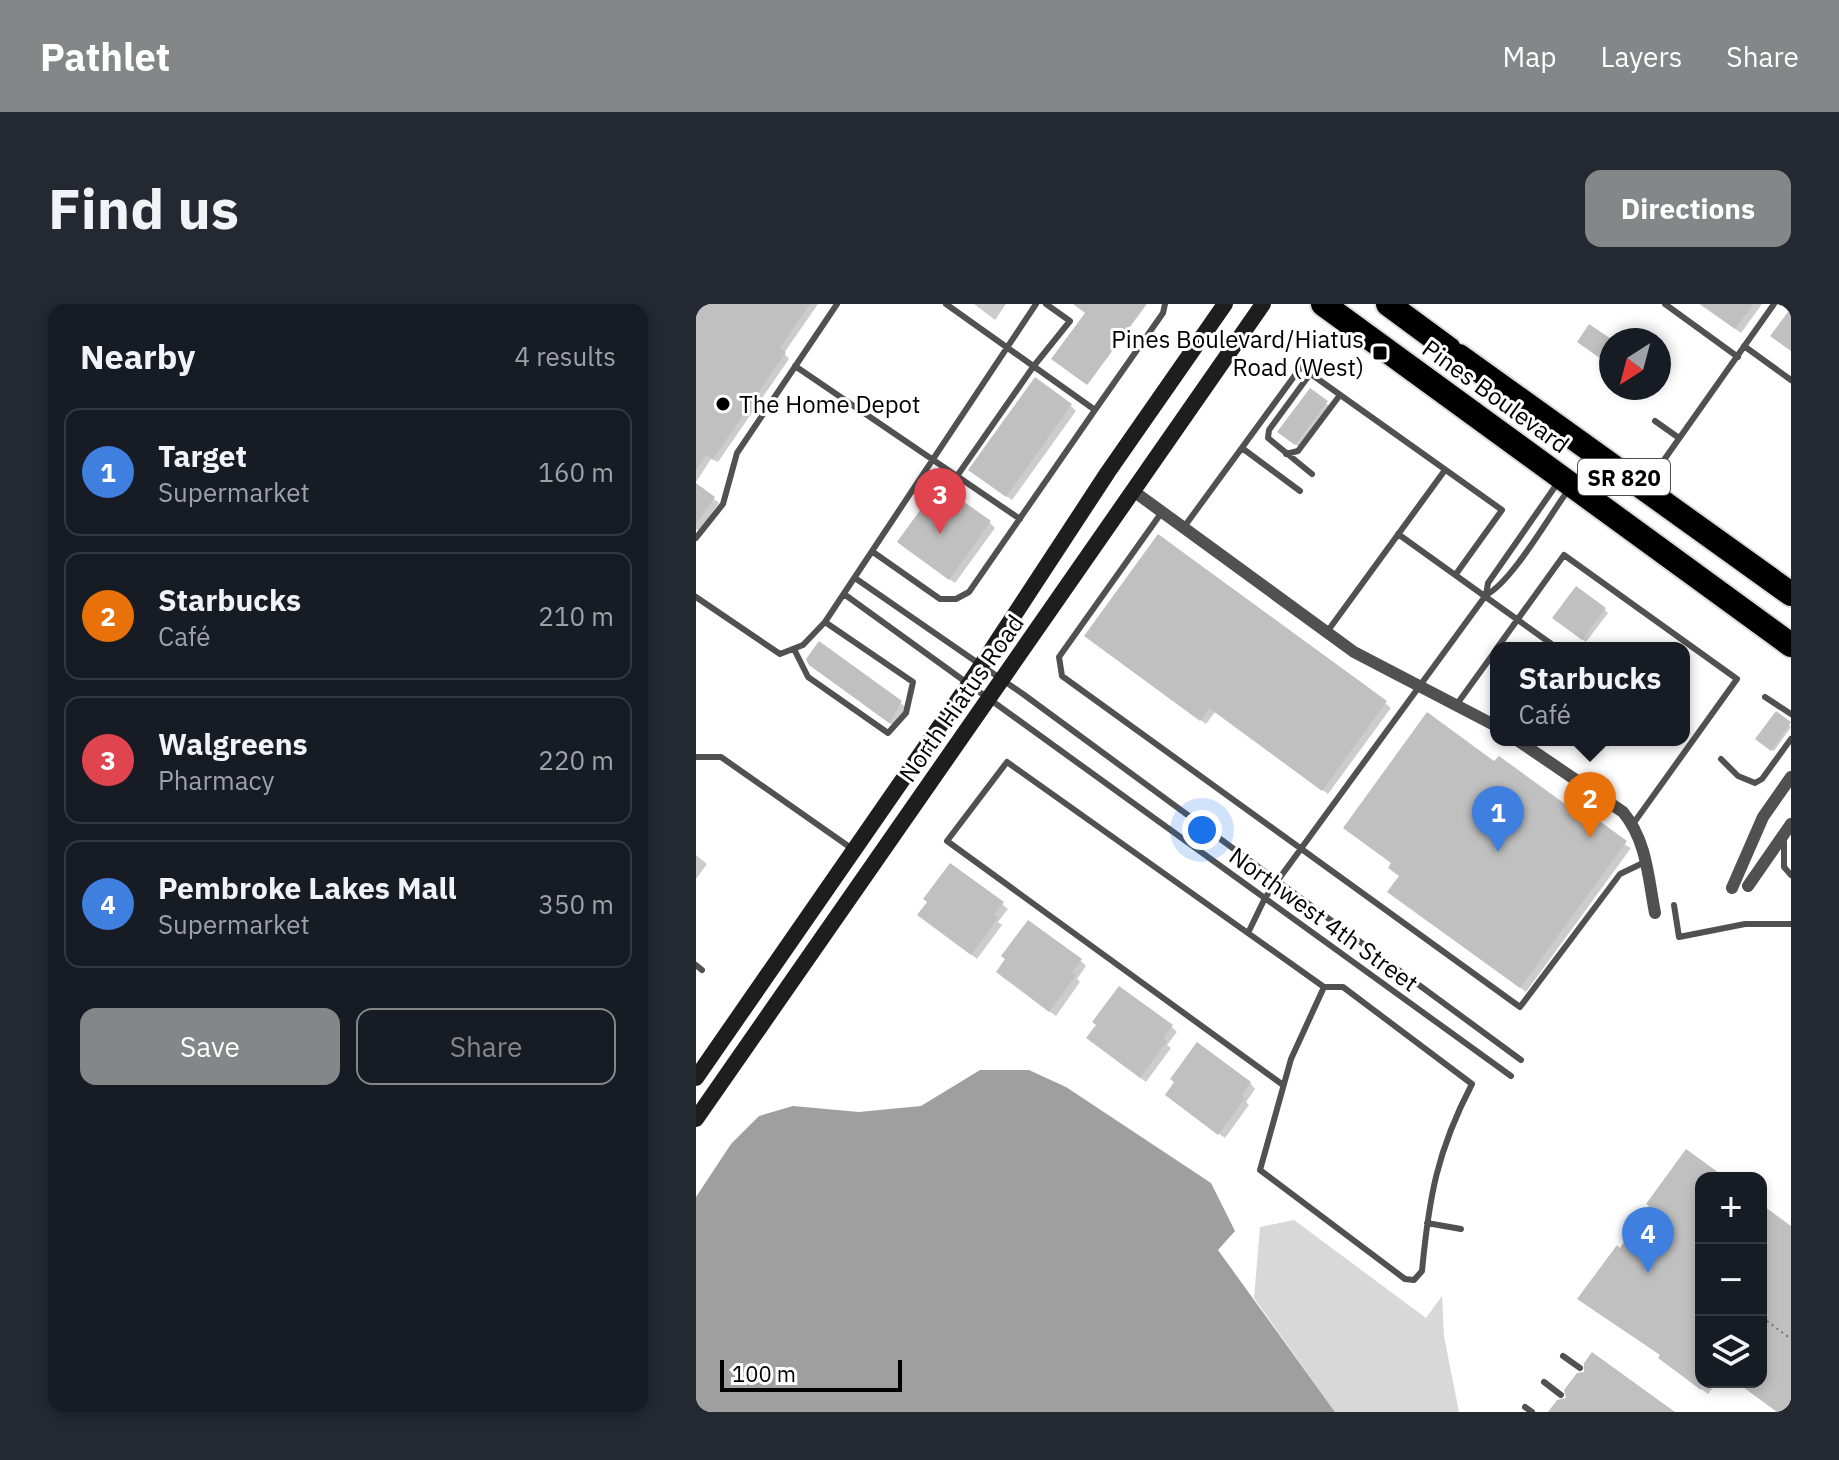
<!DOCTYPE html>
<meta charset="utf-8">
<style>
:root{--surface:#171b24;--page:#242831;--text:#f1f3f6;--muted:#9ea1a6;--line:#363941;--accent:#858687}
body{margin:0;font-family:"IBM Plex Sans",sans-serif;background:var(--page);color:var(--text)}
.controls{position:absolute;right:24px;bottom:24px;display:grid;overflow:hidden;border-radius:16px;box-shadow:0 4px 12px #0003}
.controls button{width:72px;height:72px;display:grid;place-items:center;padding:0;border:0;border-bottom:2px solid var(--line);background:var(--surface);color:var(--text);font:40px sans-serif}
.compass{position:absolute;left:903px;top:24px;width:72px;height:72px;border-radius:50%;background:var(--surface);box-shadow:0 4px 12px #0003;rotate:216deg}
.scale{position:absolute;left:24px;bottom:20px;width:182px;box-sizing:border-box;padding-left:8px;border:4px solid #000;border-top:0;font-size:22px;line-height:28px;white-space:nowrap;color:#000;-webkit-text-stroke:6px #fff;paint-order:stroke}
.you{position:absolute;left:506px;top:526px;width:28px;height:28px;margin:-20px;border:6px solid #fff;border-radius:50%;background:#1a73e8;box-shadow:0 0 0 12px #1a73e833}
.badge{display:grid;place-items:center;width:52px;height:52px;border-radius:50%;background:var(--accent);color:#fff;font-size:26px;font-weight:700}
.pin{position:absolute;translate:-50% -66px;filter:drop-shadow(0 2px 4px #0008)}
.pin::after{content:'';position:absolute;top:42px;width:28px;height:24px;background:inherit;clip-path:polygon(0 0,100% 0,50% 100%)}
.popup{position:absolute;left:794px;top:338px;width:200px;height:104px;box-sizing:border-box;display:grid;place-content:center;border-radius:16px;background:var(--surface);filter:drop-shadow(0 2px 6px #0005);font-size:26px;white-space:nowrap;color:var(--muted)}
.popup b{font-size:30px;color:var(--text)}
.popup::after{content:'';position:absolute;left:50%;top:100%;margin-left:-16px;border:16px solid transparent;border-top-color:var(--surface)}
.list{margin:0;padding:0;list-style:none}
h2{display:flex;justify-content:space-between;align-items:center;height:104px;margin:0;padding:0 32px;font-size:34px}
h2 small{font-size:26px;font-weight:400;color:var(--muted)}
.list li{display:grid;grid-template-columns:52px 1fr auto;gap:24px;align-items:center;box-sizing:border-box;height:128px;margin:0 16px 16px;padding:0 16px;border:2px solid var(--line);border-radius:16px}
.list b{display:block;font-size:30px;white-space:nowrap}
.list p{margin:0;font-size:26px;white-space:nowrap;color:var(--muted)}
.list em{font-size:26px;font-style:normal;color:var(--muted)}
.actions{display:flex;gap:16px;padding:24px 32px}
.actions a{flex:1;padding:18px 0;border:2px solid var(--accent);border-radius:16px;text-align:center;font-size:28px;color:var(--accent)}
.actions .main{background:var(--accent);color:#fff}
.icon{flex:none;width:44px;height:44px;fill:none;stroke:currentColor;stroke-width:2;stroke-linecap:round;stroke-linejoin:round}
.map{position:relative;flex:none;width:1095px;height:1108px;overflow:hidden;border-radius:16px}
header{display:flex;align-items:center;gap:48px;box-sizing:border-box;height:112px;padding:0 40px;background:var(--accent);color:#fff}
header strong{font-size:38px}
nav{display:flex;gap:44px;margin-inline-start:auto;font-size:28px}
.intro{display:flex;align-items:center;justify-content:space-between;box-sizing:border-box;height:192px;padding:0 48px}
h1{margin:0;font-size:56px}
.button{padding:20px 36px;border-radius:16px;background:var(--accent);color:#fff;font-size:28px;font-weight:700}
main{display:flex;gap:48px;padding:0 48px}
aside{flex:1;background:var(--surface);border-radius:16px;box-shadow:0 4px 12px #0003}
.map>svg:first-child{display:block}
.green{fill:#d8d8d8}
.water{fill:#9f9f9f}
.shadow{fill:#0003}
.building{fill:#c0c0c0}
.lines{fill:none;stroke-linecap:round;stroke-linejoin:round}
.highway-casing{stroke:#dbdbdb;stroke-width:28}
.path{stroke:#737373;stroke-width:2;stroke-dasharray:2 4;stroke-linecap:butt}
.lane{stroke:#515151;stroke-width:6}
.street{stroke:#515151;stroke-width:12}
.secondary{stroke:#1e1e1e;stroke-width:16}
.highway{stroke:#000;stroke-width:24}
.poi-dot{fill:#000;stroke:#fff;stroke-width:3}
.labels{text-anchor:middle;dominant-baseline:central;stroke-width:6;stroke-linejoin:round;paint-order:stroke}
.shield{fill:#fff;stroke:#4c4c4c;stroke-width:2}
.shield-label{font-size:22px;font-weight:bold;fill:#000}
.poi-label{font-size:24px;fill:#000;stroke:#fff;text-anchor:end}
.street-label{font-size:24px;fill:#000;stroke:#fff}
</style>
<header>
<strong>Pathlet</strong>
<nav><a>Map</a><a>Layers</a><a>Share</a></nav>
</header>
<div class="intro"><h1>Find us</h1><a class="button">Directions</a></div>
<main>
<aside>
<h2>Nearby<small>4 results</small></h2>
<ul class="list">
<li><span class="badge" style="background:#3f7fe0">1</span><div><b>Target</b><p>Supermarket</p></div><em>160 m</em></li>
<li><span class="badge" style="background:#e8710a">2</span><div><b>Starbucks</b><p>Café</p></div><em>210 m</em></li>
<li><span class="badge" style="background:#e0444e">3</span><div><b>Walgreens</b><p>Pharmacy</p></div><em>220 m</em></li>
<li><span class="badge" style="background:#3f7fe0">4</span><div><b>Pembroke Lakes Mall</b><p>Supermarket</p></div><em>350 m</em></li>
</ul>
<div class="actions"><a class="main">Save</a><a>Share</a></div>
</aside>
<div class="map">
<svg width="1095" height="1108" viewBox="0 0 1095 1108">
<rect width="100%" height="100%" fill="#fff"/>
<path class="green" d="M598 916 730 1014 746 992 748 1032 763 1108H639L558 994 564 923Z"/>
<path class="water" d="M284 766H333L370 783 515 879 539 927 522 946 639 1108H0V893L35 840 63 812 97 802 163 808 225 802Z"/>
<path class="shadow" d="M0 0H122L88 49 93 55 22 158 15 155 0 178Z
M278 0H310L299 16Z
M379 0H451L392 80 358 55 392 9Z
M1003 0H1066L1045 29Z
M630 99 634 103 603 143 588 132Z
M375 102 380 107 316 196 280 171Z
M0 181 23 199 3 227 0 225Z
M294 219 299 224 259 279 208 243Z
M908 305 912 309 890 338 863 318Z
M396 337 689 399 695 404 632 490 519 408 510 420Z
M124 340 211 404 199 423 121 366Z
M1080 410 1095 423 1078 447 1062 435Z
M884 513 935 544 830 688 699 593Z
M0 551 11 560 0 575Z
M306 600 312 605 302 618 306 621 281 655 229 616Z
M385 657 390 662 381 675 384 678 360 712 307 673Z
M476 723 481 728 471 741 475 744 450 778 398 739Z
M554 779 559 785 550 798 553 801 529 834 476 796Z
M991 847 1027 874H1005V1078H1021L1012 1090 970 1059 966 1052 884 995 924 946Z"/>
<path class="building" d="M0 0H114L84 44 90 48 17 155 10 151 0 166Z
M377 0H450L391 81 355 55 389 9Z
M1005 0H1057L1039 25Z
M1095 4V47L1074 32Z
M893 20 915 35V62L881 38Z
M339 73 376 100 310 193 272 166Z
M614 84 632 97 599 141 581 128Z
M0 179 19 193 0 220Z
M243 180 295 217 253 276 201 238Z
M462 230 691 397 626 487 513 404 504 417 388 332Z
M880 282 910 304 886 336 856 314Z
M123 337 206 397 193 419 113 361 110 355Z
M1080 407 1095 418 1075 447 1059 435Z
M731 408 798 457 803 452 883 510 887 505 931 537 824 684 691 588 703 572 692 564 695 559 647 524Z
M254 559 308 598 298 611 302 614 275 651 221 611 231 598 227 595Z
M332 616 386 655 376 668 380 671 353 708 300 668 309 655 305 652Z
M423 682 477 721 467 734 471 737 444 774 390 734 400 721 396 718Z
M501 738 555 778 545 791 549 794 522 831 469 791 478 778 474 775Z
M990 845 1030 874H1005V1086L962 1054 964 1051 881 995 921 941 924 944 953 902 950 900Z
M1065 900 1095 922V1108H1081L1040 1078H1065Z
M896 1048 979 1108H852L861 1096 870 1094 868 1086 881 1069 888 1068V1059Z"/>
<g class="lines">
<g class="highway-casing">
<path id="highway" d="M627 0 1095 341
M692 0 753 45
M763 52 1095 290"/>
</g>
<path class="path" d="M1071 1017 1095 1035"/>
<path class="lane" d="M250 0 399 106 467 9 469 0
M969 0 1042 53
M1048 42 1095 76
M99 62 324 215
M614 70 573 126 572 134 616 170
M959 117 983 134
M546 144 604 187
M590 150 602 147 644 91
M261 172 337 63 374 17 350 0
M951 180 1078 0
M466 208 363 353 366 372 824 703 924 570 949 558
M488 223 605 63 806 206 760 270
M702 230 861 344
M0 234 27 200 41 149 141 0
M177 248 244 295H260L273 288 399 106
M159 274 327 390 825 756
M148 290 815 772
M790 291 792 279 863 177
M0 293 84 350 107 341 129 318 340 0
M631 328 749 166
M801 344 868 251 1041 375 937 520
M98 345 112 373 192 429 210 409 217 378 129 318
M1069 393 1095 410
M761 400 800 346
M0 453H25L155 544
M1025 455 1042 472 1059 479 1066 475 1095 435
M1088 538V563L1095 571
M978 601 983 633 1049 620H1095
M552 629 569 594 790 291C816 278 853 212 873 185
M0 661 6 666
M587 781 251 537 311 458 628 683H647L776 780C741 847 733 893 726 967L718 976 709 975 564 866 595 755 628 683
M731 919 765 925
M867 1052 884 1064
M848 1078 865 1091
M829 1103 836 1108"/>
<path class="street" d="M436 186 658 348 800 422
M821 436 927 508C951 537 952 573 959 609
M1052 582 1095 520
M1036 584 1067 513 1095 473"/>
<path class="secondary" d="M0 774 273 380 412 168 529 0
M0 815 567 0"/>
<use href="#highway" class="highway"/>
</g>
<g class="poi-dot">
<rect x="676" y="41" width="16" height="16" rx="4"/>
<circle cx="27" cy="100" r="8"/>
</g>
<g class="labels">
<rect class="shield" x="882" y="155" width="92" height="36" rx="6"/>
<g class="shield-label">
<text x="928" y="173">SR 820</text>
</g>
<g class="poi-label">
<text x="668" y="35">Pines Boulevard/Hiatus<tspan x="668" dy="28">Road (West)</tspan></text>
<text x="43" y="100" text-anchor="start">The Home Depot</text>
</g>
<g class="street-label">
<text transform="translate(800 92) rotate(36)">Pines Boulevard</text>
<text transform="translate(265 394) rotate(-55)">North Hiatus Road</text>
<text transform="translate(628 615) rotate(36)">Northwest 4th Street</text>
</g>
</g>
</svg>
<div class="controls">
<button>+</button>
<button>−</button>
<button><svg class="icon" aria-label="layers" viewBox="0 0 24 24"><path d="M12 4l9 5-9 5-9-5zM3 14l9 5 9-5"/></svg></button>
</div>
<svg class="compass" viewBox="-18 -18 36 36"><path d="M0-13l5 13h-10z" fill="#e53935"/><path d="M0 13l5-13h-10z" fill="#9ea1a6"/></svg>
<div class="scale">100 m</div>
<div class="you"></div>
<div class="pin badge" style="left:802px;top:548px;background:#3f7fe0">1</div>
<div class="pin badge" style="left:894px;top:534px;background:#e8710a">2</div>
<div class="popup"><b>Starbucks</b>Café</div>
<div class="pin badge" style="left:244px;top:230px;background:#e0444e">3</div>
<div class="pin badge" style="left:952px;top:969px;background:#3f7fe0">4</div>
</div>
</main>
